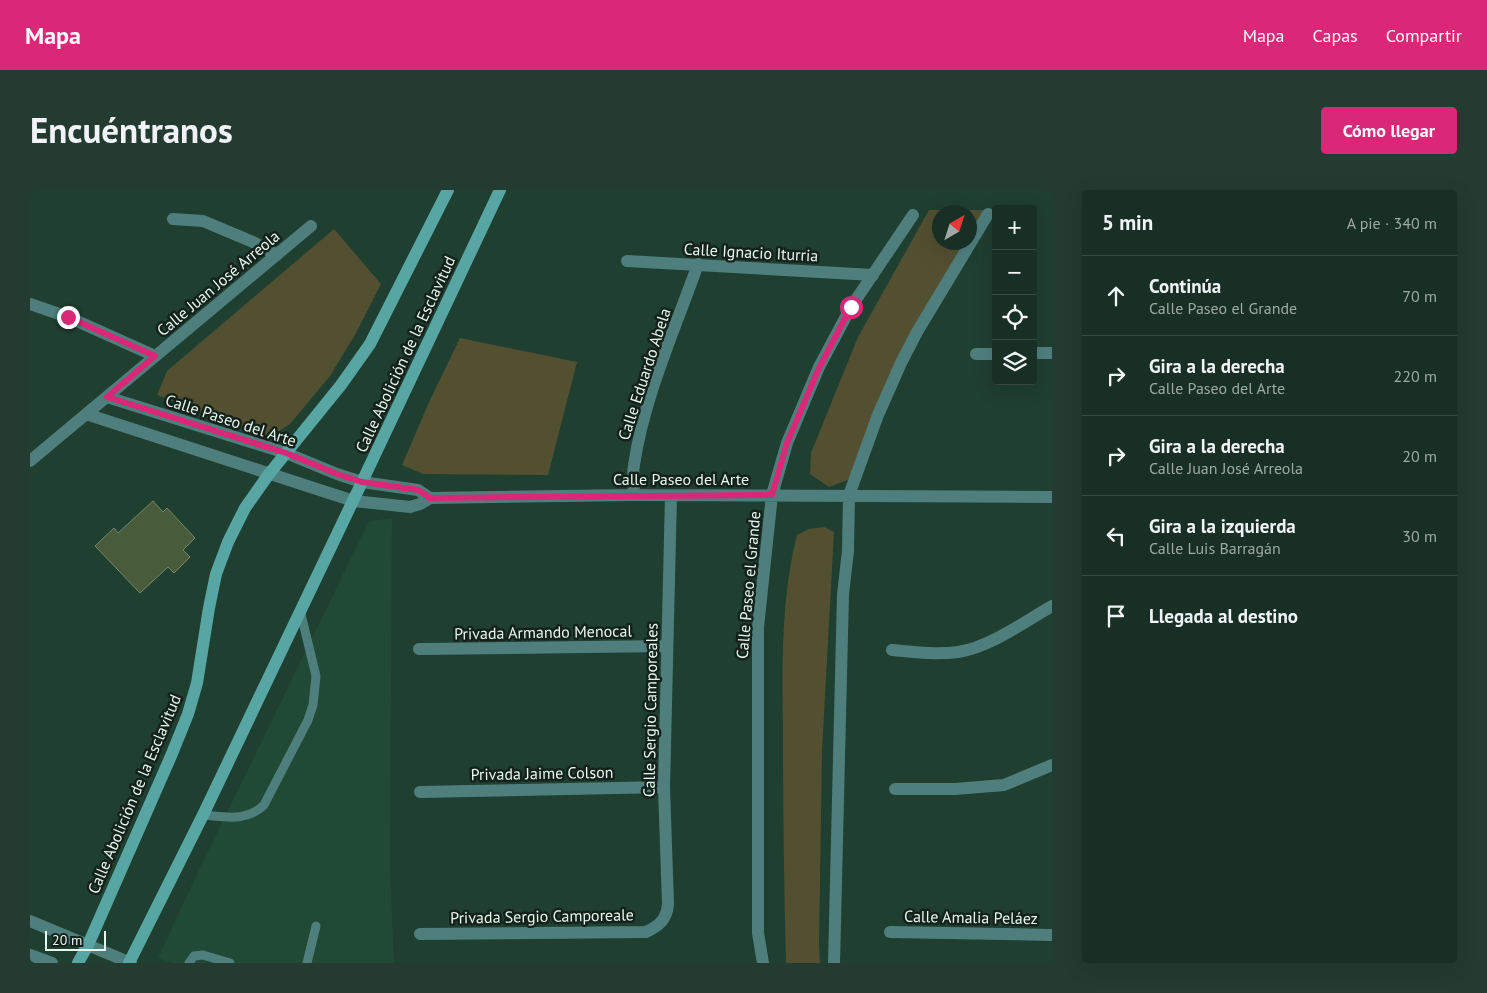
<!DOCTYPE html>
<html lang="es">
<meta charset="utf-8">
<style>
:root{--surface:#172f24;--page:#243b31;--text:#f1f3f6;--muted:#9ea9a6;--line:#364a41;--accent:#db2777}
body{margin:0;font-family:"PT Sans",sans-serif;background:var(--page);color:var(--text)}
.controls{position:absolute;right:15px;top:15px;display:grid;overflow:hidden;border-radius:5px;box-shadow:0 5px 20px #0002}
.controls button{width:45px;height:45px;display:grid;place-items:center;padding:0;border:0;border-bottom:1px solid var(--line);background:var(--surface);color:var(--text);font:25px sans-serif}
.compass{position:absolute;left:902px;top:15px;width:45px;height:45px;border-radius:50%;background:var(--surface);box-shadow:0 5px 20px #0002;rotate:39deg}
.scale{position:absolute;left:15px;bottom:12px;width:61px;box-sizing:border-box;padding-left:5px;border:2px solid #e6f9ef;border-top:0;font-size:14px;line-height:18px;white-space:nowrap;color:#e6f9ef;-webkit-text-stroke:4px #15221c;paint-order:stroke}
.stop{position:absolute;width:15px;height:15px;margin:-11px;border:4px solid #db2777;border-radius:50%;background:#fff}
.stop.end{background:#db2777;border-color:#fff;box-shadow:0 1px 5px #0008}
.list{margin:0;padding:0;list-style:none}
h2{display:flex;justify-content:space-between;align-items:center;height:65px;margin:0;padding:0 20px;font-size:21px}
h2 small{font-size:16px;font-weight:400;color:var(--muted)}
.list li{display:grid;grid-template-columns:32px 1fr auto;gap:15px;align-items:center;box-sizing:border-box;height:80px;padding:0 20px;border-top:1px solid var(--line)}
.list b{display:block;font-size:19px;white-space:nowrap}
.list p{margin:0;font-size:16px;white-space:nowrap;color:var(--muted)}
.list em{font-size:16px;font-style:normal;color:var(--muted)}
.icon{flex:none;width:28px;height:28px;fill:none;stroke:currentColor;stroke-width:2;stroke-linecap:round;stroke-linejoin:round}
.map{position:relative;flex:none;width:1022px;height:773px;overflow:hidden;border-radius:5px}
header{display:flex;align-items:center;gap:30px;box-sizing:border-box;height:70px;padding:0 25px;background:var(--accent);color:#fff}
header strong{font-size:24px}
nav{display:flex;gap:28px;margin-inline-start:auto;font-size:18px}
.intro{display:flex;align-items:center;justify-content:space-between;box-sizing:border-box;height:120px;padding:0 30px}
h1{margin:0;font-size:35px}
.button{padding:12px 22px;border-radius:5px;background:var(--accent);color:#fff;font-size:18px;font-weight:700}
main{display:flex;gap:30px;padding:0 30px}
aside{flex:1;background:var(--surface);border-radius:5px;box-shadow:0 5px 20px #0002}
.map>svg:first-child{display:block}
.built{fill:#204936}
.green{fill:#535031}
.building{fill:#485b3b;stroke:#77886c}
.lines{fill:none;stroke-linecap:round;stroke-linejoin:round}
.service{stroke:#4f7f7d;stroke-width:9}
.minor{stroke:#4f7f7d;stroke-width:12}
.tertiary{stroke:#4f7f7d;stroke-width:12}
.secondary{stroke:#57a6a3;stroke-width:12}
.route{stroke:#db2777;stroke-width:6}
.labels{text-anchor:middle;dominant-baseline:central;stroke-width:5;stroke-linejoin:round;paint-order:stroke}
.street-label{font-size:16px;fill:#e6f9ef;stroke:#15221c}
</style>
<header>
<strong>Mapa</strong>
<nav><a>Mapa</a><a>Capas</a><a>Compartir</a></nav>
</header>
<div class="intro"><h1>Encuéntranos</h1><a class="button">Cómo llegar</a></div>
<main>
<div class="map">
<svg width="1022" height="773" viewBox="0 0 1022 773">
<rect width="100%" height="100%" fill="#1f3f30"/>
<path class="built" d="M362 328 360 677 364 773H142L128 768 168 682 339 331Z"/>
<path class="green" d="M899 20H957L940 49 939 22H909V52L938 53 818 290 799 297 780 284 781 263 828 147Z
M304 39 351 94 326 143 300 186 260 234 240 247 127 205 137 181Z
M430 148 547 172 518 285 393 284 372 275 400 210Z
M794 337 804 342 792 561 789 756 790 773H756C754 696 753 618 753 541 752 477 751 406 767 345L779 339Z"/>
<path class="building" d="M123 311 133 322 137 318 165 348 153 360 160 367 144 383 138 377 110 403 65 356 84 338 88 343Z"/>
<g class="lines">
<path class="service" d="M173 625C195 627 217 632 234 615L278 530 283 515 286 486 270 420
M159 773 164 766 173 765 200 773
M277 773 286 736"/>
<path class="minor" d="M143 29 173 31 223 52 247 65
M597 71 843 85
M0 114 38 127 125 166
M1003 163H1022
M946 164H966
M77 207 256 263 307 284 332 292 388 300 400 308
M56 224 302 304 324 311 380 317 390 314 400 308 604 305 1022 307
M0 271 281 36
M604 305C604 295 602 284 604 275 614 207 645 139 668 74
M389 459 637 456
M862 460C883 462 906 465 928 462 960 457 994 432 1022 416
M865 599H925L974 595 1022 575
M390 602 634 597
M860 742 1022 745
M390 744 616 742C629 736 637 729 638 714L634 597 641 306
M0 765 22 773
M733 773 728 743V437L742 305 757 253 789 177 821 117 883 25
M804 773 813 404 818 361 819 305 848 225 871 173 887 142 958 24"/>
<path class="tertiary" d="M0 731 101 773"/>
<path class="secondary" d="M48 773 58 755 141 566 158 524 167 493 179 418 186 384 198 352 215 318 239 284 311 195 340 154 418 0
M99 773 173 625 332 292 470 0"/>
</g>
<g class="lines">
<path class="route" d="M38 127 125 166 77 207 256 263 307 284 332 292 388 300 400 308 742 305 757 253 789 178 821 117"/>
</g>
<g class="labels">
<g class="street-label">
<text transform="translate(721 62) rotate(3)">Calle Ignacio Iturria</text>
<text transform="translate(188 93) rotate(-40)">Calle Juan José Arreola</text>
<text transform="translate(375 164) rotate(-65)">Calle Abolición de la Esclavitud</text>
<text transform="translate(614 184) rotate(-72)">Calle Eduardo Abela</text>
<text transform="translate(201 230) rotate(18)">Calle Paseo del Arte</text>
<text x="651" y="289">Calle Paseo del Arte</text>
<text transform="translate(718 395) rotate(-85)">Calle Paseo el Grande</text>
<text transform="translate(513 442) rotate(-1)">Privada Armando Menocal</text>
<text transform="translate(620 520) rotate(-89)">Calle Sergio Camporeales</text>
<text transform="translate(512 583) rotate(-1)">Privada Jaime Colson</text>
<text transform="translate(104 604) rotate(-67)">Calle Abolición de la Esclavitud</text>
<text transform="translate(512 726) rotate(-1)">Privada Sergio Camporeale</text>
<text transform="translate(941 727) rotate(1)">Calle Amalia Peláez</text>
</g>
</g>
</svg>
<div class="controls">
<button>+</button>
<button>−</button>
<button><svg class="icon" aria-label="locate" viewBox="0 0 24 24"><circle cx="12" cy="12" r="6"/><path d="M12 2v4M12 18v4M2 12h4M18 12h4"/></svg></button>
<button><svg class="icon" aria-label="layers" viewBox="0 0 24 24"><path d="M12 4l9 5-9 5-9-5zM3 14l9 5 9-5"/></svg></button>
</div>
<svg class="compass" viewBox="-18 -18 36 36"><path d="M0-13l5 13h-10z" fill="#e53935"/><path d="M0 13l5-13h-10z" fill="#9ea9a6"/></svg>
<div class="scale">20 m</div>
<div class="stop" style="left:821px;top:117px"></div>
<div class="stop end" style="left:38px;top:127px"></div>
</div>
<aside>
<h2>5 min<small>A pie · 340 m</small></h2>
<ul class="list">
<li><svg class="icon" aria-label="ahead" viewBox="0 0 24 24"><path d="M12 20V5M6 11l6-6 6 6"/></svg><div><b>Continúa</b><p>Calle Paseo el Grande</p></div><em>70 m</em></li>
<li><svg class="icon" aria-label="right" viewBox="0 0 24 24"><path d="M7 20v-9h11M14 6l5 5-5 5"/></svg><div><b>Gira a la derecha</b><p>Calle Paseo del Arte</p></div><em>220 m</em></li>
<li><svg class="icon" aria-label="right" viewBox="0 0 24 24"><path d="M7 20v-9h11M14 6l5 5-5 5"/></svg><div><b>Gira a la derecha</b><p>Calle Juan José Arreola</p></div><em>20 m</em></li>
<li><svg class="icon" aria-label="left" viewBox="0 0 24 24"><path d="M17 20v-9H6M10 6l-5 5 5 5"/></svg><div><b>Gira a la izquierda</b><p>Calle Luis Barragán</p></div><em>30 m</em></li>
<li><svg class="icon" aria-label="arrive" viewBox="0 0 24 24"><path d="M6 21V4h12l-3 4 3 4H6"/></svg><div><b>Llegada al destino</b></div></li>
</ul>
</aside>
</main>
